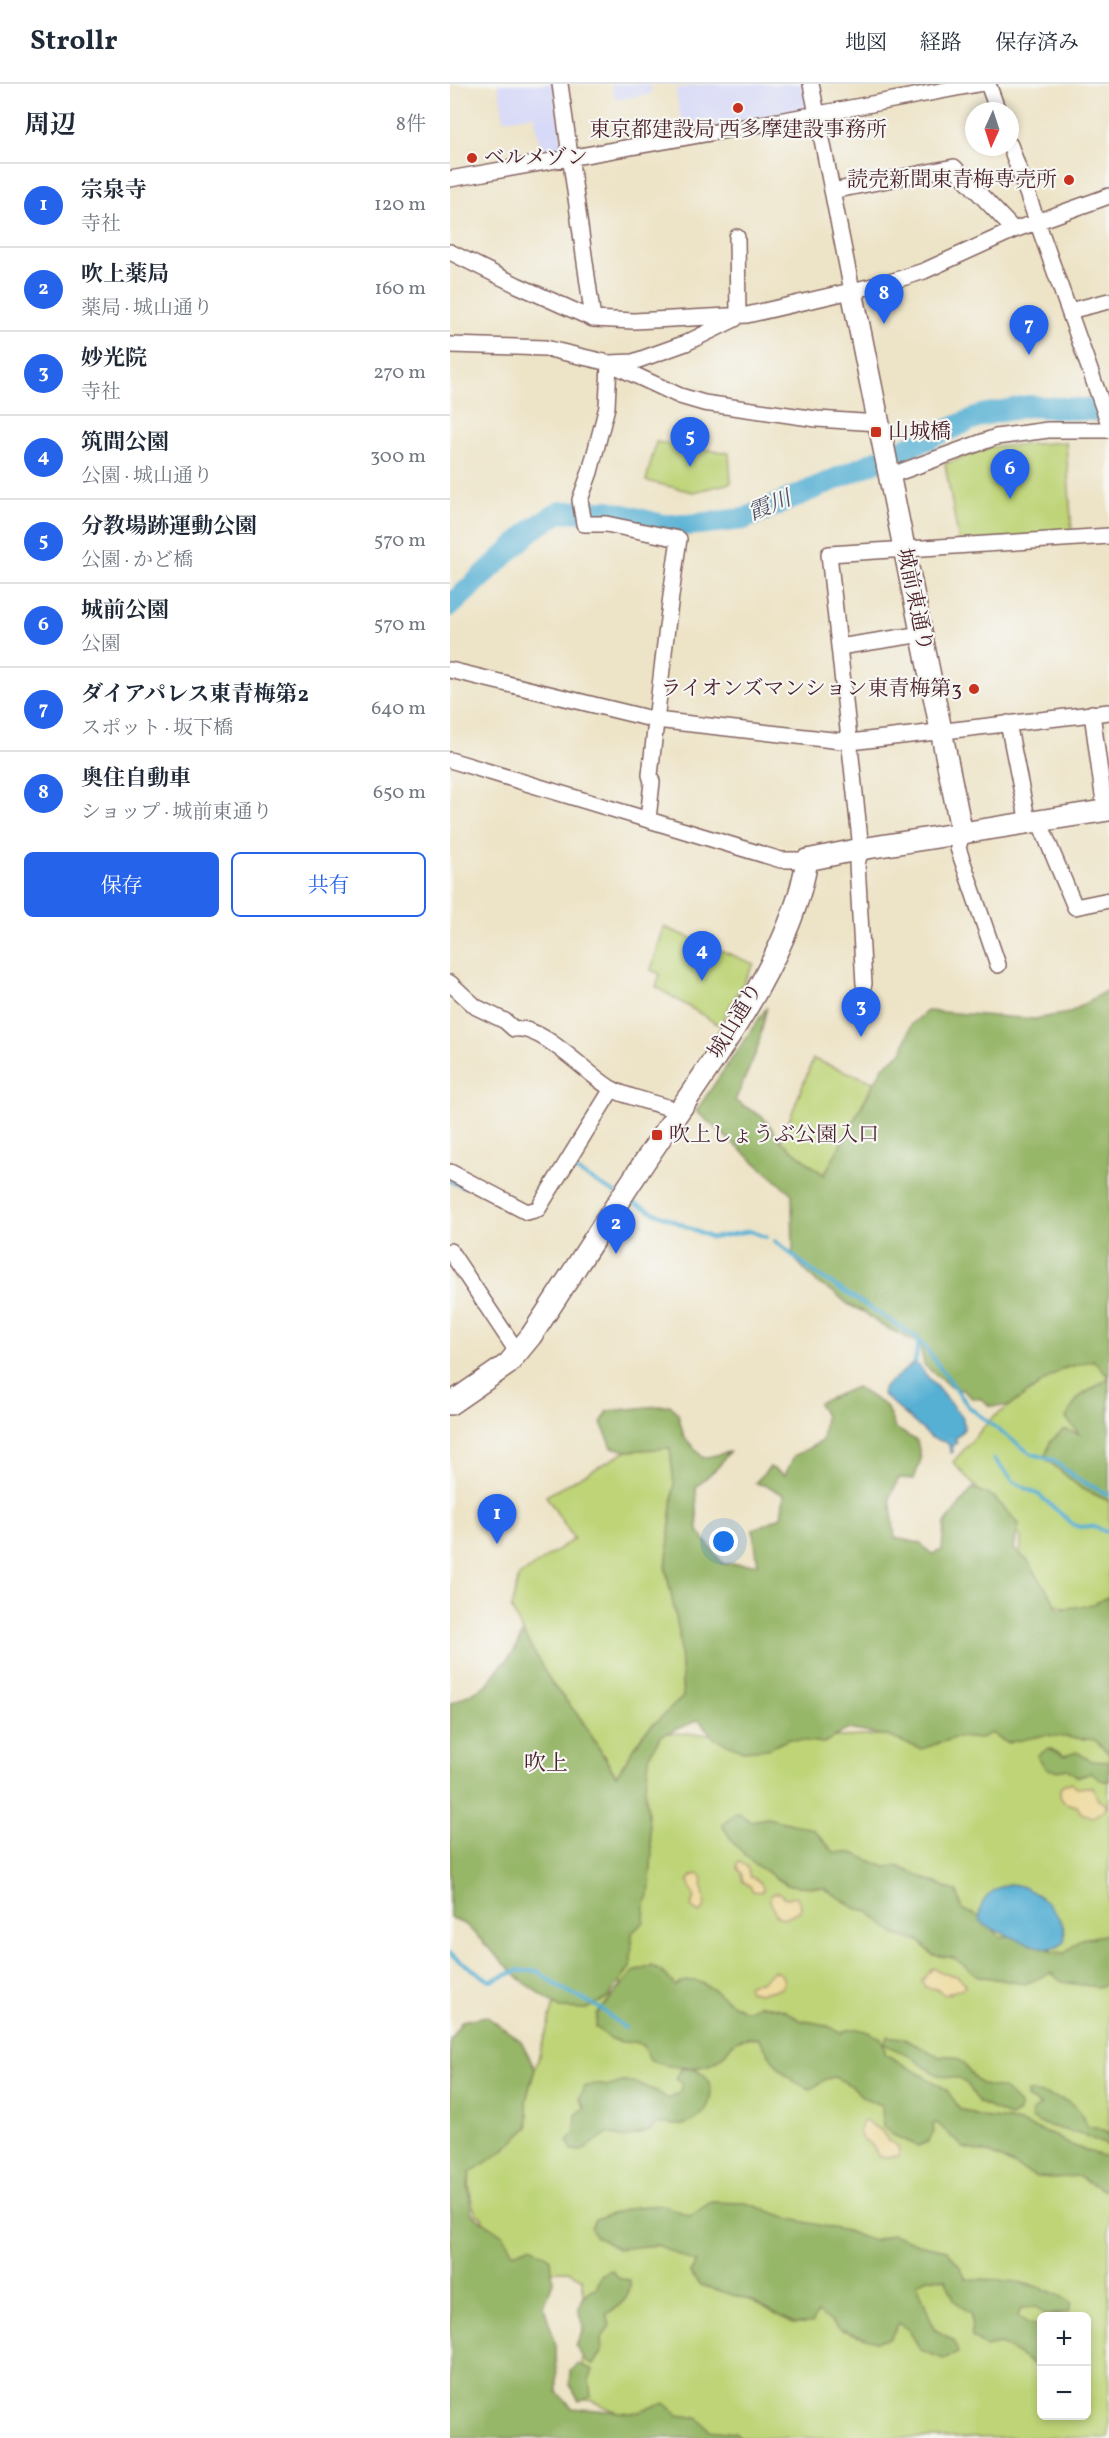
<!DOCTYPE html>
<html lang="ja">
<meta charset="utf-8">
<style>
:root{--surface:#fff;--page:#f2f2f3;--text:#1f2937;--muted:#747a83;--line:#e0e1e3;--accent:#2563eb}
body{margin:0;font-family:Vollkorn,"Noto Serif JP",serif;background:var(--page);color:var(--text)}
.controls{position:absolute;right:18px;bottom:18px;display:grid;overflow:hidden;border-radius:9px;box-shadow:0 3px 9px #0003}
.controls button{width:54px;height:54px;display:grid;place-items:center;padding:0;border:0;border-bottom:2px solid var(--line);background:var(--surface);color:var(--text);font:30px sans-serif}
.compass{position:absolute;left:515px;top:18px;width:54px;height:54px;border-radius:50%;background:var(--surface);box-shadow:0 3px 9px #0003;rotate:183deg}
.you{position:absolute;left:274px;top:1458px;width:21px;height:21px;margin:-15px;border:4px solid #fff;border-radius:50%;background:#1a73e8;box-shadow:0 0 0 9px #1a73e833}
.badge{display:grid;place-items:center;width:39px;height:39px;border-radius:50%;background:var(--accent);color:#fff;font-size:20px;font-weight:700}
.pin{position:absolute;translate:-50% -50px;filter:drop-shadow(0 2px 3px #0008)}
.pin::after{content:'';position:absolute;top:32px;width:21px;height:18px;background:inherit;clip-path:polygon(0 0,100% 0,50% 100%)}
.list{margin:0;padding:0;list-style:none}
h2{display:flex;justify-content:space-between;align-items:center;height:78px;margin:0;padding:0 24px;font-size:26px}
h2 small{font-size:20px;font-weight:400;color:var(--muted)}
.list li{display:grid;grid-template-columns:39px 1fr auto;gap:18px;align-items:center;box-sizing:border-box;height:84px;padding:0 24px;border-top:2px solid var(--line)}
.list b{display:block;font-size:22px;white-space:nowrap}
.list p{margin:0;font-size:20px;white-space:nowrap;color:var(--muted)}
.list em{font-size:20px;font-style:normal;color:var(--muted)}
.actions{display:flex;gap:12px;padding:18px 24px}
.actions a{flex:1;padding:14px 0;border:2px solid var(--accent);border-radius:9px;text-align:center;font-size:21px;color:var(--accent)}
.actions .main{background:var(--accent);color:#fff}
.map{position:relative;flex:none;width:659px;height:2354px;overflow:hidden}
header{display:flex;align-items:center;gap:36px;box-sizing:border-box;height:84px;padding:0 30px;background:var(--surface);border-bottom:2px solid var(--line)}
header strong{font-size:28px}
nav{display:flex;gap:33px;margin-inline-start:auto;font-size:21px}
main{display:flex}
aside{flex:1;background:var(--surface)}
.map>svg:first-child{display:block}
.built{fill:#d6d8f8}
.green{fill:#bed477;stroke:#847a51;stroke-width:1.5;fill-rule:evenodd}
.forest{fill:#96b668;stroke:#706a4a;stroke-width:1.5}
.sand{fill:#eeda9e;stroke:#9c7c64;stroke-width:1.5}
.water{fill:#57b0d4;stroke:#506880;stroke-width:1.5}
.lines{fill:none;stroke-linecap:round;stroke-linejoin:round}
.stream{stroke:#57b0d4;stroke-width:4}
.river{stroke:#57b0d4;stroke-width:22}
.street-casing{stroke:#836461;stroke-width:18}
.secondary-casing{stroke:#836461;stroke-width:24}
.street{stroke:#fff;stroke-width:15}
.secondary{stroke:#fff;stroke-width:21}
.poi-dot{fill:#c8321e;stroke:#f6f6f2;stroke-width:2}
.labels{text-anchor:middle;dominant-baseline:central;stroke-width:4.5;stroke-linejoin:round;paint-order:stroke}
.poi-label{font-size:21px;fill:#4a1f2b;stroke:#f6f6f2;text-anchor:start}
.street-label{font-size:21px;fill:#4a1f2b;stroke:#f6f6f2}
.water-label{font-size:22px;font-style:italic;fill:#4f5266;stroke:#f6f6f2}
.neighbourhood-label{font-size:22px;fill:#4a1f2b;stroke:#f6f6f2}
</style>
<header>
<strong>Strollr</strong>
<nav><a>地図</a><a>経路</a><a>保存済み</a></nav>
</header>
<main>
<aside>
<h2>周辺<small>8件</small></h2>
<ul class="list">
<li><span class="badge">1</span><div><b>宗泉寺</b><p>寺社</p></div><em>120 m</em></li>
<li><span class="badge">2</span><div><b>吹上薬局</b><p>薬局 · 城山通り</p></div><em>160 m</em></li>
<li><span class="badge">3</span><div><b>妙光院</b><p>寺社</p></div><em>270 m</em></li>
<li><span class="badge">4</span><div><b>筑間公園</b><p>公園 · 城山通り</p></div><em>300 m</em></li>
<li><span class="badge">5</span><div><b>分教場跡運動公園</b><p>公園 · かど橋</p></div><em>570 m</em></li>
<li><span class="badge">6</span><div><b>城前公園</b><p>公園</p></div><em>570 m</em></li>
<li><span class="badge">7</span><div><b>ダイアパレス東青梅第2</b><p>スポット · 坂下橋</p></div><em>640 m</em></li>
<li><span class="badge">8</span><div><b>奥住自動車</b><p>ショップ · 城前東通り</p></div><em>650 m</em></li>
</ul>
<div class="actions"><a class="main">保存</a><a>共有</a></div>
</aside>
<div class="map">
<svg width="659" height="2354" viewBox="0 0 659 2354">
<rect width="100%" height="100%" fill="#f6f6f2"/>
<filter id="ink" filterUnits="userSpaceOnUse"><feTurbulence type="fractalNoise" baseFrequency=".0167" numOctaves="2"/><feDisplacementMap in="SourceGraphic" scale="12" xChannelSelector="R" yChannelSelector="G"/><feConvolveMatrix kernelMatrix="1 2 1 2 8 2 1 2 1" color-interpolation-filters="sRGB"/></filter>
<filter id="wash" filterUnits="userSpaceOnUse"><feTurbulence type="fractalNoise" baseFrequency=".008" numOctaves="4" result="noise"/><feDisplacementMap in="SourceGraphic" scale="24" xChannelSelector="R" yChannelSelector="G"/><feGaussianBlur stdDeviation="1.35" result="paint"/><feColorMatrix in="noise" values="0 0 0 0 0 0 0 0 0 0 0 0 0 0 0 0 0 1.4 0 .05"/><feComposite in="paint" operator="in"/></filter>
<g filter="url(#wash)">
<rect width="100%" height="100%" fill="#ede3c6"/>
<path class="built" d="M48 0H103L113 64 109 70 92 73 84 31 54 36Z
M162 0H200L202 10 165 16Z
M254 0H352L357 22 353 26 234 48 225 5Z"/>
<path class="green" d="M206 358 279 369 281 399 243 408 196 397Z
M616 358 622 450 509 458 495 380 540 363Z
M214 843 304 880 269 941 206 903 210 890 201 886Z
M363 975 424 998 374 1091 331 1057Z
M644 1276 659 1294 628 1314 630 1350 659 1417V1525L644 1533C617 1525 582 1517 572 1486 569 1477 571 1463 571 1453L503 1378 541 1335 612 1285Z
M220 1364 224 1400 216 1486 229 1547 233 1614 194 1649 185 1663 210 1649 391 1653 618 1642 659 1657V2354H228L132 2313 133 2195 118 2187 65 2188 38 2148 31 2132 26 2130C21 2118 18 2101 20 2089L79 2043 76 2016 106 1913 170 1912 182 1669 166 1692 131 1635 102 1600 73 1549 61 1524 69 1492 124 1455 96 1412 177 1367ZM592 2232H636V2332H592Z"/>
<path class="forest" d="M659 905V1292L643 1276 612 1285 559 1322H540L531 1315 522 1314 513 1306 502 1304 474 1281 470 1260 429 1240 414 1228 399 1221 385 1209 367 1199 343 1173 342 1110 246 1027 317 923 307 966 285 1017 313 1033 331 1057 374 1091 433 983 452 968 461 941 477 927 585 935 619 929Z
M659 1294V1417L632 1405 595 1374 600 1358 614 1345 629 1350 616 1334 628 1314Z
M406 1303 436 1322 445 1344 467 1357 471 1375 464 1395 449 1394 440 1413 445 1454 469 1459 482 1470 492 1466 494 1441 523 1404 544 1413 569 1440 564 1465 578 1477 609 1525 642 1521 659 1512V1670L645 1656 595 1651 557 1659 541 1649 529 1655 508 1653 471 1665 437 1652 398 1645 374 1659 339 1655 318 1665 293 1667 264 1654 249 1636 212 1651 200 1670 195 1703 202 1769 199 1812 195 1820 194 1838 182 1849 181 1882 158 1914 136 1925 110 1924 73 1898 16 1841 0 1834V1620L37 1601 45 1589 63 1569 73 1549 102 1600 131 1635 166 1692 194 1649 233 1613 229 1547 216 1486 224 1400 220 1364 177 1367 162 1363 151 1339 158 1327 220 1321 228 1330 234 1353 253 1374 279 1368 269 1382 246 1403 248 1447 273 1480H308L303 1446 331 1433 334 1411 318 1402 305 1399 320 1383 335 1391 344 1372 372 1357 375 1332 368 1319Z
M599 1664 614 1672 627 1668 641 1677 659 1678V1697H653L641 1688 628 1693 617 1685C602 1689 595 1686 587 1672Z
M287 1728 300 1737 317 1734 363 1745 384 1768 403 1769 435 1783 447 1782 507 1808 513 1826 537 1836 550 1854 570 1849 604 1868 615 1869 631 1855 654 1851 659 1848V1900L647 1903 612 1898 601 1889 575 1900 528 1892 504 1874 483 1871 469 1857 446 1851 418 1827 405 1824 374 1804 337 1801 306 1781 284 1760 272 1741Z
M202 1882 216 1891 225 1902C254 1883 272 1921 298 1927L308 1920 334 1926 350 1936 376 1941 391 1949C405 1940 417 1948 431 1954L435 1964V1970L496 2005 510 2025 531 2033 560 2036 602 2050 620 2061 659 2074V2109L627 2092 604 2094 587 2093 541 2070 514 2064 487 2039 483 2040 484 2048 478 2058 468 2062 443 2051 433 2043 432 2022 413 2013 400 2001 385 1993 376 1995 361 2005C335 1997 323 1978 309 1954 274 1952 285 1968 263 1979 249 1986 211 1985 199 1974 196 1971 195 1966 193 1962 185 1957 182 1958 173 1958 162 1957 154 1950 146 1943L147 1930 183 1888Z
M36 1932 71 1957 85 1984 76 2016 79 2043 53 2067 20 2089 18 2102 22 2130 54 2152 63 2169 82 2162 101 2175 103 2198 94 2223 106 2261 107 2308 122 2324 182 2329 215 2319 229 2331 248 2334 260 2346 285 2349 290 2354H0V1956L12 1937Z
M437 1952 452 1954 490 1973C511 1966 517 1988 530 1999 536 2004 546 2002 553 2005 559 2009 565 2016 570 2021L569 2028 561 2033 529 2019 518 2001 509 1994C485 1994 479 1985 460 1972 452 1967 442 1966 434 1959Z
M244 1984C272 1996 262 2033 236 2040 225 2044 215 2037 204 2041L200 2047 175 2054 158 2049 131 2067 122 2066 118 2057 125 2048 126 2031 135 2024 129 2014 134 2003 145 2000 159 2002 173 1998 191 2000 219 2015 229 2009 232 2001 226 1995 231 1985Z
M577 2008C587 2008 616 2015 624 2021 630 2025 633 2036 637 2042L649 2045 659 2050V2062L636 2052 589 2039 581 2033 582 2027 591 2022 577 2014Z
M261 2118 296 2119 345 2136 397 2147 423 2157 442 2150 468 2160 497 2166 509 2182 516 2195C554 2195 589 2197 622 2219L619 2228 596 2232 586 2223 571 2224 568 2233 577 2240 591 2243V2282L583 2280 551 2260 535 2263 522 2253 521 2230 505 2217 495 2195 477 2194 467 2199 484 2245 504 2257 508 2269 493 2275 471 2266 458 2245 449 2239 440 2254 426 2257 392 2246 368 2228 362 2239H343L303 2217 250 2201 240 2189 246 2179 207 2161 167 2165 145 2152 141 2144 145 2135 184 2123 213 2121 240 2132Z
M161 2186 170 2195 180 2196C181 2215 171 2220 157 2230L160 2242 151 2255 152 2268 144 2281 135 2276 125 2262 135 2245C125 2226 127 2211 147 2203L151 2191Z
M128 2280 143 2286 139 2296 141 2312 129 2317 120 2302 121 2287Z"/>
<path class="sand" d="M621 1699 627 1704 637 1703 643 1704 648 1716 656 1720 655 1726 643 1733 631 1729 627 1722C615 1720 609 1718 610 1705L614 1700Z
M290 1778 297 1783 300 1793C306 1794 313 1799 313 1806L311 1808 303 1807 299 1801 293 1798 291 1789 287 1784V1780Z
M249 1790 253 1794C250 1805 257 1813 254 1825L249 1829 241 1823 244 1812 238 1798 242 1792Z
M324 1809H330L336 1814 346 1812 351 1821 350 1827 333 1834 327 1832 320 1817V1811Z
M483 1884 495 1890 507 1892 515 1899V1903L495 1911 486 1905 475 1903 472 1897Z
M323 1887 328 1888C334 1892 336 1899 330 1905L309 1909 299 1907 297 1902 300 1899 311 1898Z
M412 2038H417L432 2047 438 2057 448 2062 449 2072 429 2073 421 2060 411 2054 409 2046Z"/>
<path class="water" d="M465 1278 513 1334 514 1345 505 1355 507 1358 502 1362 503 1368 501 1369 498 1359 482 1354 432 1310 434 1303Z
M559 1800C597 1801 640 1866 597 1864 584 1863 549 1848 536 1842L530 1836C527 1818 542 1804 559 1800Z"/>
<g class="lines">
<path class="stream" d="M120 1086 121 1084 165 1109
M0 1097 13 1103
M181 1118 262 1154 300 1147 316 1153
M325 1157 362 1187 469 1255 519 1323 539 1339 580 1369 603 1376 626 1394 659 1411
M465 1278 469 1255
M544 1375 564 1398 589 1411 624 1441 630 1443 642 1442 659 1449
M0 1870 40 1897 67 1887H88L109 1903 150 1924 175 1944"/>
<path class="river" d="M0 522 84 444 110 428 158 427 212 441H238L294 435 532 331 578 322 659 327"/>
</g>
</g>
<g filter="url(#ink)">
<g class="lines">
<g class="street-casing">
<path id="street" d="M110 0 143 235
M361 0 402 207
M538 0 548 27
M560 61 659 340
M0 95 379 28 528 0
M382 107 504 83 564 146
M287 153 288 230
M0 168 67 201 143 235 184 237 297 231 440 198 474 187 564 146 659 112
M619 227 659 217
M0 261 95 264 159 279 183 278 236 259 285 235
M439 392 546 353 598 346H659
M389 563 472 550
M0 586 206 636 400 658 659 628
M642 629 655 726
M558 639 578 739
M0 676 331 776H357
M198 735 202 698 200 691C209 612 217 533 229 455L156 440H134L130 416 140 388 157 323 159 279 230 312 254 319 367 335 428 339
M589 737 625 823 659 816
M512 750 508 764 548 881
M0 899 26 923 55 937 64 945C92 940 137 991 162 1005 179 1014 209 1020 229 1027
M414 900 407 780 411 765 379 470 659 452
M0 1088 77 1128 88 1125 162 1005
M0 1167 68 1269"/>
</g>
<g class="secondary-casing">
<path id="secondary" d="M402 207 512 750
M0 1320 58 1280 81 1252C131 1177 178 1100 229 1027 278 956 344 862 357 776L411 765 659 726"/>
</g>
<use href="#street" class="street"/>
<use href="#secondary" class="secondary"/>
</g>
</g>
<g class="poi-dot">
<circle cx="288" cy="24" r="6"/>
<circle cx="22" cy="74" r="6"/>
<circle cx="619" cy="96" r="6"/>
<rect x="420" y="342" width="12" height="12" rx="3"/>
<circle cx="524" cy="605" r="6"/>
<rect x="201" y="1045" width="12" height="12" rx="3"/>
</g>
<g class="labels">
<g class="poi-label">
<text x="288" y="46" text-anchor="middle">東京都建設局 西多摩建設事務所</text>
<text x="34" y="74">ベルメゾン</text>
<text x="607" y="96" text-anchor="end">読売新聞東青梅専売所</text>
<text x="438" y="348">山城橋</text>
<text x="512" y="605" text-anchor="end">ライオンズマンション東青梅第3</text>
<text x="219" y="1051">吹上しょうぶ公園入口</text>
</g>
<g class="street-label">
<text transform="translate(464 516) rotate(78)">城前東通り</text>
<text transform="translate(286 937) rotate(-59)">城山通り</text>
</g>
<g class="water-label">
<text transform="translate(320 423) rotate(-22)">霞川</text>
</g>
<g class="neighbourhood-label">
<text x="96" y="1680">吹上</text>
</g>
</g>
</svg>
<div class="controls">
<button>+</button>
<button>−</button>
</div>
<svg class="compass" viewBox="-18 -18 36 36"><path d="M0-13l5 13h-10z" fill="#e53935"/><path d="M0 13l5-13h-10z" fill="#747a83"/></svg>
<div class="you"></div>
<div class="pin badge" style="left:47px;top:1460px">1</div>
<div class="pin badge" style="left:166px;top:1170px">2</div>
<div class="pin badge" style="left:411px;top:953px">3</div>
<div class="pin badge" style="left:252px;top:897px">4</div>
<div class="pin badge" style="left:240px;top:383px">5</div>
<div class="pin badge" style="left:560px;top:415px">6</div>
<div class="pin badge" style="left:579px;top:271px">7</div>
<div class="pin badge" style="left:434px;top:240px">8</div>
</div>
</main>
